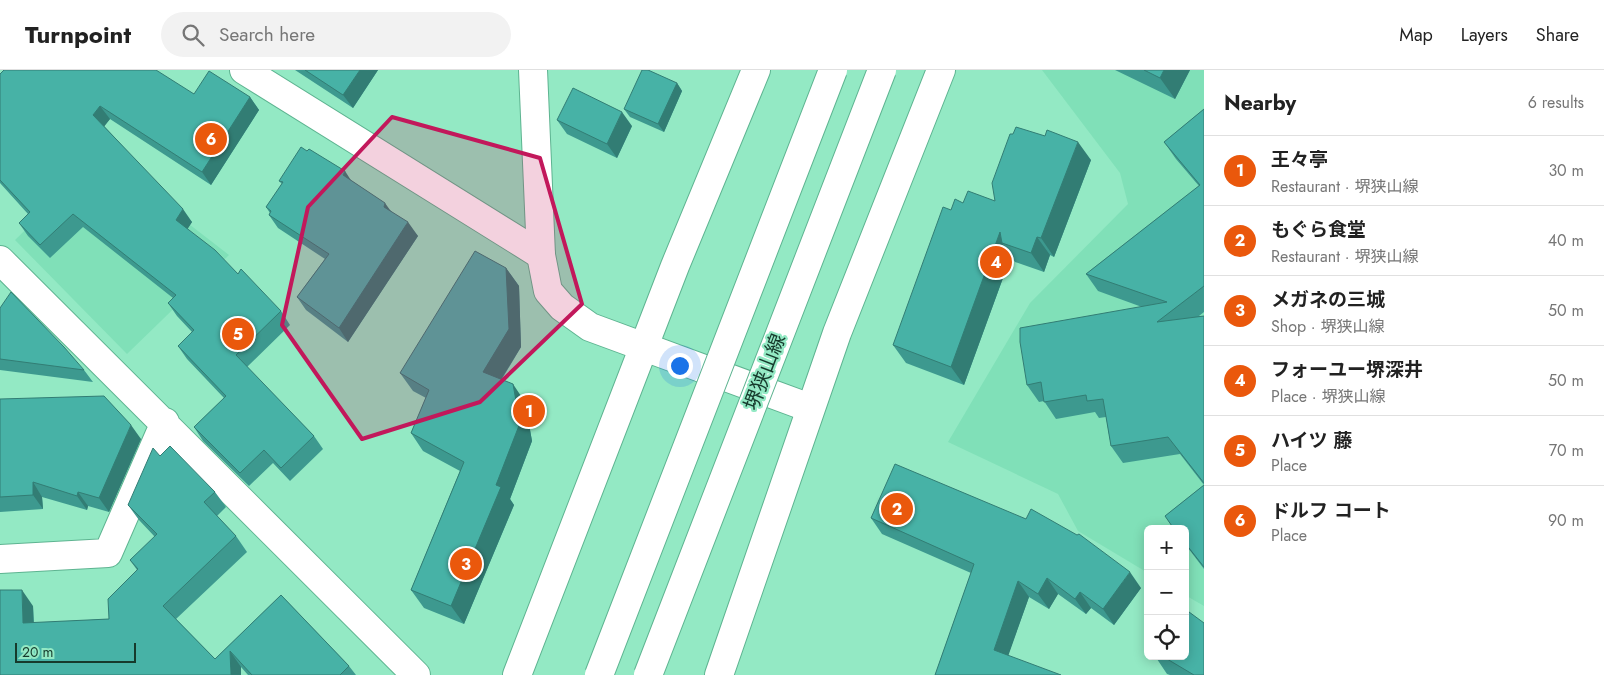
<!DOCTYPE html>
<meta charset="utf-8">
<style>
:root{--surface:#fff;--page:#f2f2f2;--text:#222;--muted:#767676;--line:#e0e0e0;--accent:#ea580c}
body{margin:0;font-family:Jost,"Noto Sans JP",sans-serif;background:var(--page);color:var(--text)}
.controls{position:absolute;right:15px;bottom:15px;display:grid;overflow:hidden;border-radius:8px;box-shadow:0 2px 12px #0003}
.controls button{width:45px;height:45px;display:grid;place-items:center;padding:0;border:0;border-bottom:1px solid var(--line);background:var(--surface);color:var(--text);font:25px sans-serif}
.scale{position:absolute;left:15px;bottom:12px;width:121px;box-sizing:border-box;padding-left:5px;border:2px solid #163a2c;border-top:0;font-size:14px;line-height:18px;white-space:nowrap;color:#163a2c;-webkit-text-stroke:4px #93e9c4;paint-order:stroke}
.you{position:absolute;left:679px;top:295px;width:18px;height:18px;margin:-12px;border:4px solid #fff;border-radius:50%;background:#1a73e8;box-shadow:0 0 0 8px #1a73e833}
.badge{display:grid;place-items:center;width:32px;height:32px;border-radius:50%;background:var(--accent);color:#fff;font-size:16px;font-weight:700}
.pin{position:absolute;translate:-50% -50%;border:2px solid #fff;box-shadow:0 1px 5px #0006}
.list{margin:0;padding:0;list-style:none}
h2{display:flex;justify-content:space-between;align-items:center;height:65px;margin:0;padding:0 20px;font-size:21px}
h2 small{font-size:16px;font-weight:400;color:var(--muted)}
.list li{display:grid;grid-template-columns:32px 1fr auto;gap:15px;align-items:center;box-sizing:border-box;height:70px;padding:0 20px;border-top:1px solid var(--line)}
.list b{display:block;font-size:19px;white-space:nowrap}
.list p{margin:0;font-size:16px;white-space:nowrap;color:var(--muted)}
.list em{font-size:16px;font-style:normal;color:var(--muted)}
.icon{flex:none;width:28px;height:28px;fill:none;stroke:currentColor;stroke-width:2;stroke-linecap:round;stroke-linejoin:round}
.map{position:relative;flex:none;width:1204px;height:605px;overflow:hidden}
header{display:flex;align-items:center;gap:30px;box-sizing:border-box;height:70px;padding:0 25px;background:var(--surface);border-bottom:1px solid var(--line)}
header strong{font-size:24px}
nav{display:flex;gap:28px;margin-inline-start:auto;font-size:18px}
.search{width:350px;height:45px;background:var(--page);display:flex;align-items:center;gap:12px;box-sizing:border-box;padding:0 18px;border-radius:28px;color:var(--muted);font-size:19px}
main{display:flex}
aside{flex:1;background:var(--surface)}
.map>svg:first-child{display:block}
.built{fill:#80e0b8}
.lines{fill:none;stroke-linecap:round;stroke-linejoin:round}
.minor-casing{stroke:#5eb491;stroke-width:30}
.tertiary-casing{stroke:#5eb491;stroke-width:30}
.primary-casing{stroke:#5eb491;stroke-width:30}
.minor{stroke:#fff;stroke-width:28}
.tertiary{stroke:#fff;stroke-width:28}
.primary{stroke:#fff;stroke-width:28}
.primary-bridge-casing{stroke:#5eb491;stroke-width:30;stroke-linecap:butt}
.primary-bridge{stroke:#fff;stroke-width:28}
.wall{fill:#3d998f}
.shaded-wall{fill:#327d74}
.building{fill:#47b2a6;stroke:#327d74}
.marked{fill:#c2185b;fill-opacity:0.2;stroke:#c2185b;stroke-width:4;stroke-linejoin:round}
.labels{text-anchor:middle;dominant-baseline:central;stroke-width:4.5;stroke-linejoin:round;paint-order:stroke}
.street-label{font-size:20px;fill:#163a2c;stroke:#93e9c4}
</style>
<header>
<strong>Turnpoint</strong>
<div class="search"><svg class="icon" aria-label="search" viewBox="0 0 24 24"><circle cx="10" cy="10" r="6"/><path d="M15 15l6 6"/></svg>Search here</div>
<nav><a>Map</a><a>Layers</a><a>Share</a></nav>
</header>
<main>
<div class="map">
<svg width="1204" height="605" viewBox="0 0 1204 605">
<rect width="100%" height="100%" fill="#93e9c4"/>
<path class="built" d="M1042 0H1204V536L1185 525V459H1148V503L1078 461 1058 424 948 372 1030 233 1128 134 1120 103Z
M101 86 229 185 127 284 15 170Z"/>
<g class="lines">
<g class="minor-casing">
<path id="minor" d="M244 0 541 185
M0 190 416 605
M0 489 108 483 165 352"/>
</g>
<g class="tertiary-casing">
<path id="tertiary" d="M533 0 541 185 548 221 562 237 590 257 810 338"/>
</g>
<g class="primary-casing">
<path id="primary" d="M517 605 675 196 756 0
M719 605 837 263 941 0"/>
</g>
<use href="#minor" class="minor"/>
<use href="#tertiary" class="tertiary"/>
<use href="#primary" class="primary"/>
<g class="primary-bridge-casing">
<path id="primary-bridge" d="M599 605 833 0
M648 605 882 0"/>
</g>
<use href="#primary-bridge" class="primary-bridge"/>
</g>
<path class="wall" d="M295 0H378L353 38Z
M1115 0H1190L1175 29Z
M0 4 194 24 250 27 259 40 211 115 110 49 104 56 192 152 187 159 281 241 290 255 247 297 314 366 323 379 290 411 273 393 249 416 203 371 194 357 224 328 187 289 178 276 192 262 177 246 168 233 173 228 83 157 50 188 28 166 19 153 28 144 0 113Z
M677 13 682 21 664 62 630 47 624 39Z
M1204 39V242L1199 246H1204V415L1180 384 1123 393 1111 376 1106 347 1099 348 1095 342 1056 349 1044 331 1039 332 1027 315 1142 237 1098 221 1086 204 1199 116 1176 89 1164 72Z
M557 50 632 56 617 88 567 64Z
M1013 64 1091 90 1054 187 1050 185 1044 202 1015 192 1011 186 964 315 906 293 893 275 951 140 963 133 995 131Z
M279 111H352L391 141 418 166 348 272 306 240 297 227 325 189 278 158 269 145 270 143 266 137 282 114Z
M506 198 519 216 521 277 502 309 525 332 532 371 510 429 514 435 464 554 424 538 411 520 460 401 423 381 411 363 426 328 413 321 400 303Z
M0 238 84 300 93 312 0 300Z
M0 329 141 369 109 442 88 436 87 440 42 427 43 439 0 442Z
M160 386 215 422 226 437 217 446 236 466 247 482 176 549 215 589 281 525 349 596 356 605H248L241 597 0 605 33 536 34 553 109 549 137 500 130 490 155 467 139 450 128 435Z
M1204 415V499L1185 474V459H1174L1165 446Z
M871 448 1141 518 1114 555 1091 538 1086 544 1058 524 1049 539 1029 527 1008 585 935 605 971 503 882 464Z
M1155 586H1185L1204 605H1170L1167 604Z"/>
<path class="shaded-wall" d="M360 0H378L353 38 343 25Z
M1164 0H1190L1175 29 1160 8Z
M677 13 682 21 664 62 658 54Z
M250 27 259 40 211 115 202 102Z
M100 36 110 49 103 58 93 45Z
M622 42 632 56 617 88 607 74Z
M1078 72 1091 90 1054 187 1041 168Z
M345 101 354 115 343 105Z
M385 133 395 147 384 137Z
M183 139 192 152 185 163 176 150Z
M408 152 418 166 348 272 339 258Z
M1000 162 1002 173 1011 186 964 315 951 297Z
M1037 167 1050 185 1044 202 1031 183Z
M506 198 519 216 521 277 495 319 483 302Z
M513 314 525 332 532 371 510 429 514 435 464 554 451 536 496 415Z
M131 355 141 369 109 442 99 428Z
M33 412 42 427 43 439 33 425Z
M78 422 88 436 87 440 77 426Z
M1130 502 1141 518 1114 555 1103 539Z
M1047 508 1058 524 1049 539 1038 524Z
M1018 511 1029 527 1005 595 994 580Z
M22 520 33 536 34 569 23 553Z
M1080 522 1091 538 1086 544 1075 529Z
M230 581 241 597V605H231Z"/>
<path class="building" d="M4 0H156L194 24 209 1 250 27 202 102 100 36 93 45 183 139 176 150 215 180 238 204 241 199 281 241 236 285 314 366 281 398 264 380 240 403 194 357 226 326 178 276 194 260 168 233 176 225 73 144 40 175 19 153 30 142 0 110V4Z
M305 0H360L343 25Z
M642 0H648L677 13 658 54 624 39Z
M1144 0H1164L1160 8Z
M573 18 622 42 607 74 557 50Z
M1204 39V216L1157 252 1204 246V413L1168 367 1111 376 1103 329 1087 331 1086 325 1044 332 1041 312 1027 315 1020 272V258L1167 232 1086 204 1200 115 1164 72Z
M1016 57 1045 66 1047 60 1078 72 1041 168 1037 167 1031 183 1002 173 1000 162 951 297 893 275 943 137 951 140 955 129 963 133 968 121 995 131 992 113 1010 64H1013Z
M301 77 307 81 309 79 345 101 343 105 385 133 384 137 408 152 339 258 297 227 329 184 269 145 271 141 266 137 283 112 279 111Z
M475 181 506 198 509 259 483 302 513 314 520 353 496 415 501 417 451 536 411 520 464 392 411 363 429 320 400 303Z
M11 222 64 277 84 300 0 289V238Z
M104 326 131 355 99 428 78 422 77 426 33 412V425L0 427V329Z
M170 376 215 422 204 432 236 466 163 536 215 589 281 525 349 596 340 605H252L230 581 231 605H0V520H22L23 553 109 549 108 529 138 499 130 490 157 464 128 435 153 378 160 386Z
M895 394 1026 449 1031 439 1077 465 1079 464 1130 502 1103 539 1080 522 1075 529 1047 508 1038 524 1018 511 994 580 1061 605H935L974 494 871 448Z
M1204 415V497L1185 473V459H1174L1165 446Z
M1185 539 1204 553V605H1194L1162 586H1185Z"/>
<path class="marked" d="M392 47 540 88 582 234 480 332 362 369 282 255 308 137Z"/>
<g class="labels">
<g class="street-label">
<text transform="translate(765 302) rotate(-69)">堺狭山線</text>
</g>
</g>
</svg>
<div class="controls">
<button>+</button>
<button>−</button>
<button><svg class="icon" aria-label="locate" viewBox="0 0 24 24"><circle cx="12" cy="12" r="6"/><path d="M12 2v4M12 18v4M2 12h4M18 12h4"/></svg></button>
</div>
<div class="scale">20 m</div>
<div class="you"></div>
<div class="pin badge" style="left:529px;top:341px">1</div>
<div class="pin badge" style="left:897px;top:439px">2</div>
<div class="pin badge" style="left:466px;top:494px">3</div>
<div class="pin badge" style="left:996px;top:192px">4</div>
<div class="pin badge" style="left:238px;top:264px">5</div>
<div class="pin badge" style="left:211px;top:69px">6</div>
</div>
<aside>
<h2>Nearby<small>6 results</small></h2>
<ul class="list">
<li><span class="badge">1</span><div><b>王々亭</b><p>Restaurant · 堺狭山線</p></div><em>30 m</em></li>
<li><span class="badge">2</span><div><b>もぐら食堂</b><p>Restaurant · 堺狭山線</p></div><em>40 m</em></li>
<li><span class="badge">3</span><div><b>メガネの三城</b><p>Shop · 堺狭山線</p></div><em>50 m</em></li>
<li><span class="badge">4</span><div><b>フォーユー堺深井</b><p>Place · 堺狭山線</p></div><em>50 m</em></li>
<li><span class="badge">5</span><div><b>ハイツ 藤</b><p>Place</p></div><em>70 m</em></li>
<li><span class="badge">6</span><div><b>ドルフ コート</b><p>Place</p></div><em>90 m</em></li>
</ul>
</aside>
</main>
